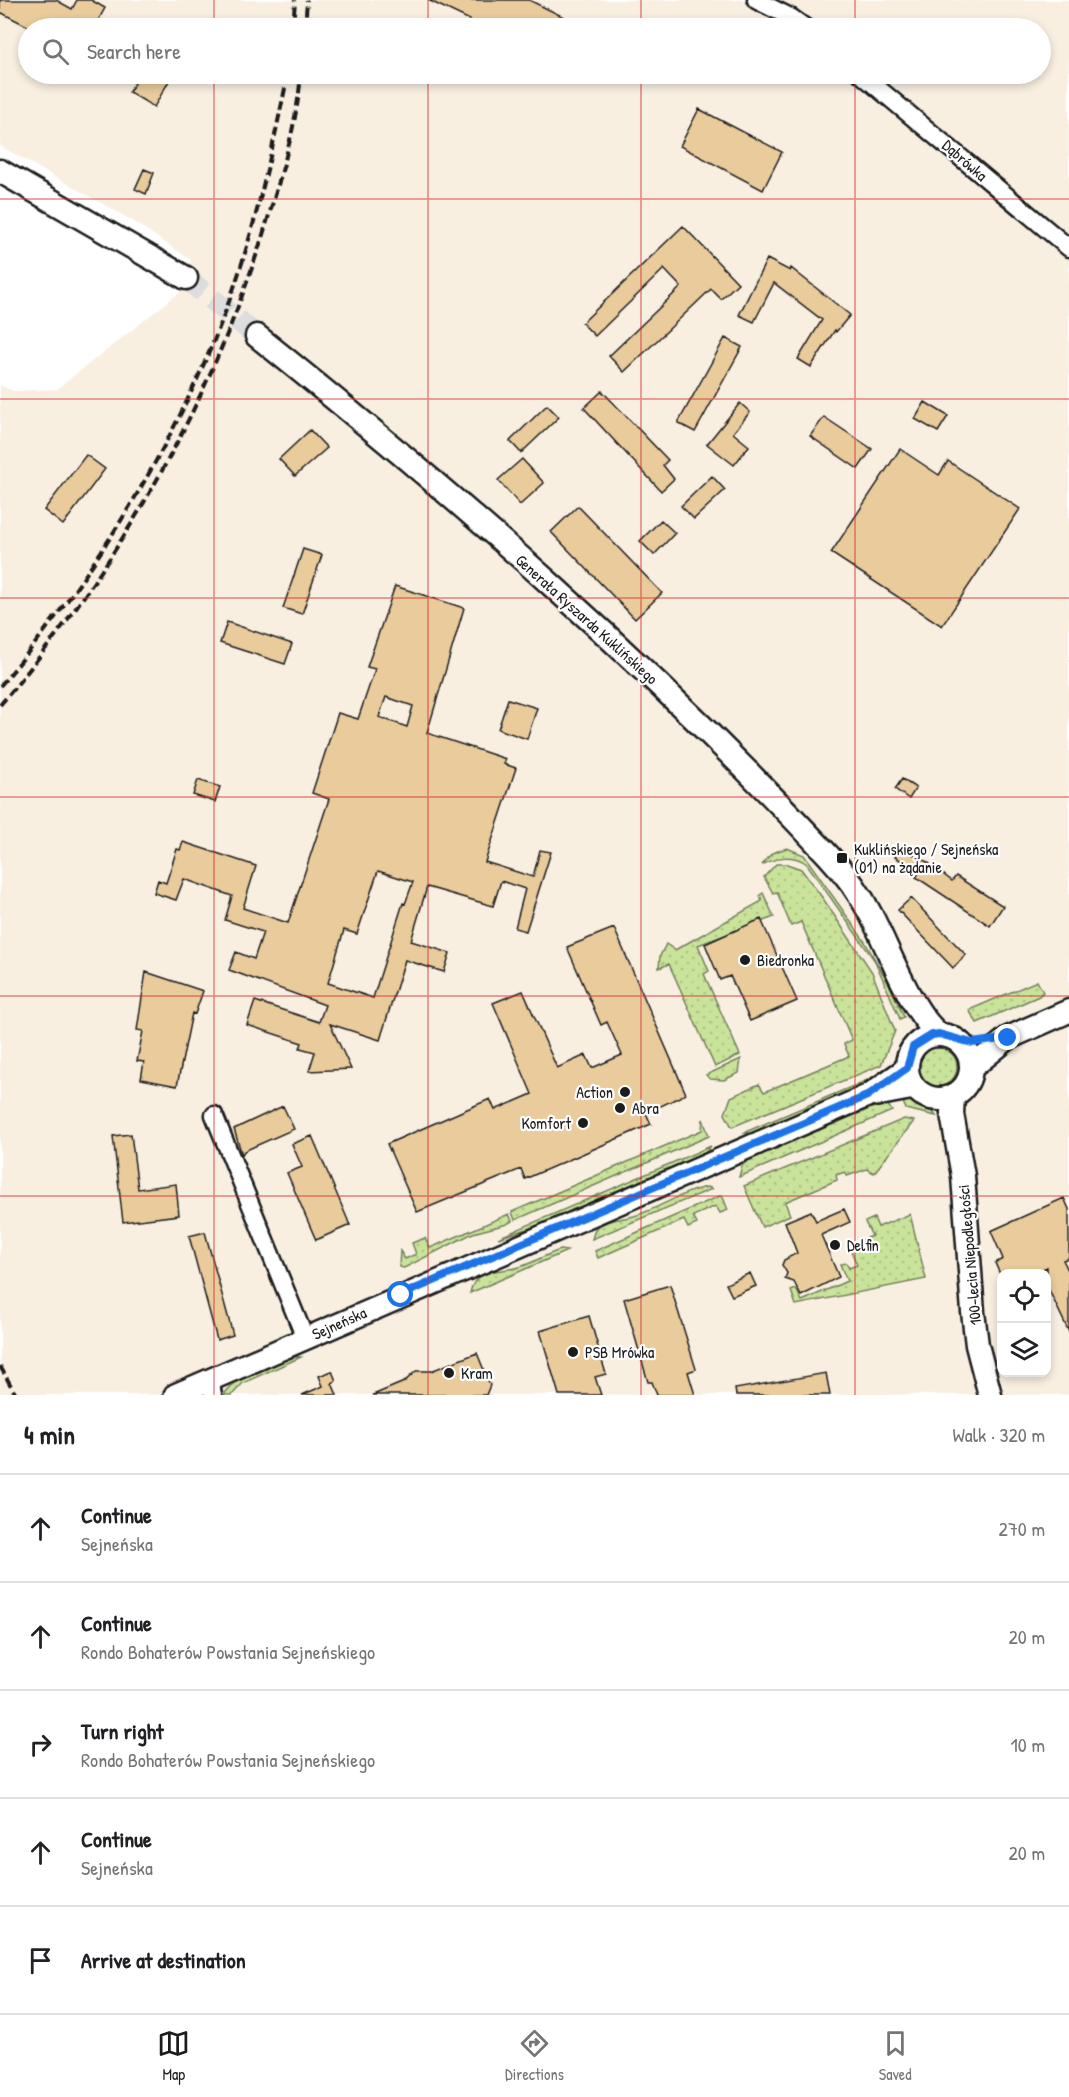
<!DOCTYPE html>
<meta charset="utf-8">
<style>
:root{--surface:#fff;--page:#f6f6f6;--text:#202124;--muted:#757577;--line:#e0e0e0;--accent:#1c1c1c}
body{margin:0;font-family:"Patrick Hand",sans-serif;background:var(--page);color:var(--text)}
.controls{position:absolute;right:18px;bottom:18px;display:grid;overflow:hidden;border-radius:12px;box-shadow:0 3px 9px #0003}
.controls button{width:54px;height:54px;display:grid;place-items:center;padding:0;border:0;border-bottom:2px solid var(--line);background:var(--surface);color:var(--text);font:30px sans-serif}
.stop{position:absolute;width:18px;height:18px;margin:-14px;border:4px solid #1a73e8;border-radius:50%;background:#fff}
.stop.end{background:#1a73e8;border-color:#fff;box-shadow:0 2px 6px #0008}
.list{margin:0;padding:0;list-style:none}
h2{display:flex;justify-content:space-between;align-items:center;height:78px;margin:0;padding:0 24px;font-size:26px}
h2 small{font-size:20px;font-weight:400;color:var(--muted)}
.list li{display:grid;grid-template-columns:39px 1fr auto;gap:18px;align-items:center;box-sizing:border-box;height:108px;padding:0 24px;border-top:2px solid var(--line)}
.list b{display:block;font-size:22px;white-space:nowrap}
.list p{margin:0;font-size:20px;white-space:nowrap;color:var(--muted)}
.list em{font-size:20px;font-style:normal;color:var(--muted)}
.icon{flex:none;width:33px;height:33px;fill:none;stroke:currentColor;stroke-width:2;stroke-linecap:round;stroke-linejoin:round}
.map{position:relative;flex:none;width:1069px;height:1395px;overflow:hidden}
.search{position:absolute;background:var(--surface);box-shadow:0 3px 9px #0003;left:18px;right:18px;top:18px;height:66px;display:flex;align-items:center;gap:15px;box-sizing:border-box;padding:0 21px;border-radius:33px;color:var(--muted);font-size:22px}
.sheet{height:618px;background:var(--surface)}
nav{display:flex;justify-content:space-around;align-items:center;box-sizing:border-box;height:84px;border-top:2px solid var(--line);background:var(--surface);font-size:16px;color:var(--muted)}
nav a{display:grid;justify-items:center;gap:3px}
nav .on{color:var(--accent)}
.map>svg:first-child{display:block}
.built{fill:#f8efe1;fill-rule:evenodd}
.green{fill:url(#green-dots);stroke:#72805b;stroke-width:1.5}
.building{fill:#e9cb9c;stroke:#1c1c1c;stroke-width:1.5;fill-rule:evenodd}
.lines{fill:none;stroke-linecap:round;stroke-linejoin:round}
.secondary-tunnel{stroke:#ddd;stroke-width:22;stroke-dasharray:22 11;stroke-linecap:butt}
.minor-casing{stroke:#1c1c1c;stroke-width:21}
.tertiary-casing{stroke:#1c1c1c;stroke-width:26}
.secondary-casing{stroke:#1c1c1c;stroke-width:27}
.minor{stroke:#fff;stroke-width:16}
.tertiary{stroke:#fff;stroke-width:21}
.secondary{stroke:#fff;stroke-width:22}
.rail{stroke:#1c1c1c;stroke-width:4;stroke-dasharray:9 4.5;stroke-linecap:butt}
.route{stroke:#1a73e8;stroke-width:8}
.grid{fill:none;stroke:#d62828;stroke-width:1.5;stroke-opacity:0.55}
.poi-dot{fill:#1c1c1c;stroke:#fff;stroke-width:2}
.labels{text-anchor:middle;dominant-baseline:central;stroke-width:4.5;stroke-linejoin:round;paint-order:stroke}
.street-label{font-size:16px;fill:#1c1c1c;stroke:#fff}
.poi-label{font-size:16px;fill:#1c1c1c;stroke:#fff;text-anchor:start}
</style>
<div class="map">
<svg width="1069" height="1395" viewBox="0 0 1069 1395">
<defs>
<pattern id="green-dots" width="8" height="8" patternUnits="userSpaceOnUse" patternTransform="scale(1.5)"><rect width="8" height="8" fill="#c9e39a"/><path d="M2 2h.1M6 6h.1" fill="none" stroke="#acc284" stroke-width="1.8" stroke-linecap="round"/></pattern>
</defs>
<rect width="100%" height="100%" fill="#fff"/>
<filter id="ink" filterUnits="userSpaceOnUse"><feTurbulence type="fractalNoise" baseFrequency=".0167" numOctaves="2"/><feDisplacementMap in="SourceGraphic" scale="12" xChannelSelector="R" yChannelSelector="G"/><feConvolveMatrix kernelMatrix="1 2 1 2 8 2 1 2 1" color-interpolation-filters="sRGB"/></filter>
<g filter="url(#ink)">
<path class="built" d="M0 0H1069V1395H0V385L13 391 57 389 180 292 191 260 133 221 0 146ZM28 28H1040V74H28ZM1002 1274H1046V1372H1002Z"/>
<path class="green" d="M787 848 804 855 865 942 889 984 904 1017 900 1019 875 961 807 864C792 852 776 858 762 865L772 853Z
M776 864H787L801 869 824 900 872 972 895 1031 881 1065 732 1127 725 1114 731 1097 759 1084 764 1092 849 1056 844 1044 852 1040 801 922 791 926 777 892 773 893 764 877Z
M763 893 774 917 698 945 709 971 704 974 740 1055 715 1067 669 964 659 968 660 956 666 944 675 950 762 901 760 895Z
M1037 981 1043 992 1039 996 977 1023 969 1010Z
M919 1067a19 19 0 1 1 38 0a19 19 0 1 1-38 0Z
M741 1059 739 1073 724 1080 710 1079 706 1075Z
M877 1076 879 1079 754 1133H743Z
M909 1096 928 1104 936 1116 906 1109 901 1097Z
M886 1102 892 1111 739 1177 742 1166 748 1160Z
M703 1119 709 1136 515 1220 512 1212 702 1130Z
M904 1119 914 1121 874 1173 867 1169 847 1176 845 1172 836 1175 837 1180 785 1202 790 1215 762 1227 744 1186Z
M711 1146 703 1155 693 1159 541 1225 498 1238Z
M708 1187 712 1189 592 1239 595 1229C608 1218 618 1220 634 1216 659 1209 682 1191 708 1187Z
M722 1195 728 1210 720 1213 716 1206 693 1216 697 1224 688 1228 684 1220 598 1258 595 1251Z
M509 1214 512 1221 507 1224 473 1233 404 1268 399 1267 400 1251 405 1259 416 1254 412 1243 425 1238 430 1248Z
M910 1214 926 1279 796 1305 791 1291 796 1289 802 1301 847 1281 840 1264 846 1263 849 1268 857 1265 849 1246 872 1236 865 1222 874 1218 878 1227Z
M561 1250 567 1251 470 1293C475 1268 496 1272 516 1268 531 1265 545 1254 561 1250Z
M301 1357 243 1383 232 1395H224C232 1379 283 1355 301 1357Z"/>
<path class="building" d="M0 0H56L72 9 77 0H91L105 8 94 28H31L0 12Z
M428 0H529L566 18 561 28H480L468 23 470 20Z
M140 74H173L154 107 129 92Z
M699 109 782 152 763 190 680 146Z
M144 169 154 173 146 194 135 189Z
M683 226 738 283 721 299 711 289 624 372 609 356 681 287 664 269 595 336 582 323Z
M767 259 790 271 791 268 850 315 836 332 835 330 811 367 798 359 822 320 774 283 754 322 739 315Z
M725 338 742 347 695 432 678 423Z
M602 391 668 460 663 465 674 479 661 491 584 408Z
M925 402 948 416 938 432 915 419Z
M740 403 750 412 733 433 749 446 734 465 707 444Z
M547 405 559 417 521 453 510 441Z
M824 417 872 449 858 469 810 436Z
M310 430 327 448 295 476 279 459Z
M900 449 939 475 948 461 1020 509 942 626 831 553Z
M86 455 105 469 63 525 44 510Z
M522 459 544 483 520 505 498 480Z
M712 476 725 490 694 519 681 506Z
M578 506 662 593 635 619 551 532Z
M661 520 675 533 654 555 640 541Z
M303 549 322 555 302 614 283 608Z
M395 586 464 608 427 733 506 759 504 764 516 768 485 862 533 877 540 850 551 852 526 931 515 928 525 889 501 881 493 906 427 887 411 941 450 953 444 972 405 960 380 1040 330 1024 351 1069 309 1071 315 1052 300 1048 302 1043 247 1025 255 1001 319 1022 325 1005 229 970 236 952 254 959 263 932 225 920 232 896 184 879 176 900 154 893 158 880 166 883 177 849 180 850 183 842 256 866 243 908 288 923 329 799 312 793 338 713 358 719 375 669 367 667ZM386 697 413 706 407 727 379 717ZM378 871 413 882 405 904 403 903 373 998 328 983 344 930 357 934Z
M227 622 292 644 285 664 220 643Z
M508 699 537 708 527 739 498 729Z
M902 779 916 788 909 799 895 789Z
M198 780 220 787 215 802 193 795Z
M901 847 927 862 952 881 956 876 1003 906 990 926 916 877 920 872 895 857Z
M911 898 966 955 953 968 898 910Z
M761 919 797 1001 750 1021 730 976 720 980 705 944Z
M614 928 686 1094 646 1113 651 1124 525 1179 521 1169 417 1212 387 1144 490 1099 495 1110 532 1094 493 1003 523 991 557 1068 586 1055 592 1068 622 1055 607 1022 601 1025 567 947Z
M146 972 203 991 195 1014 192 1013 177 1086 141 1079 144 1062 137 1061 143 1031 137 1030Z
M283 1106 294 1129 244 1151 242 1155 234 1129Z
M131 1134 138 1189 176 1184 179 1215 123 1222 113 1136Z
M312 1136 350 1225 316 1240 287 1173 302 1167 292 1144Z
M1064 1198 1069 1209V1258L1063 1260 1069 1272V1332L1047 1286V1267L1033 1274H1000L995 1263 1003 1259 991 1231Z
M844 1209 850 1222 821 1235 839 1277 801 1296 794 1282 785 1279 787 1273 782 1265 784 1260 797 1253 785 1222 811 1211 816 1221Z
M205 1232 233 1335 217 1340 189 1236Z
M750 1273 756 1286 732 1296 726 1284Z
M670 1285 696 1369 688 1372 695 1395H657L652 1382H648L624 1299Z
M589 1316 606 1374 595 1377 601 1395H559L540 1331Z
M477 1353 490 1385 486 1395H373L404 1382 416 1371H431Z
M332 1371 336 1381 332 1383 337 1395H302L323 1386 319 1376Z
M826 1373 830 1395H736L735 1389Z"/>
<g class="lines">
<path class="secondary-tunnel" d="M186 278 257 336"/>
<g class="minor-casing">
<path id="minor" d="M756 0 792 18 806 28
M861 74 1069 248
M214 1115 305 1338
M210 1379 213 1395"/>
</g>
<g class="tertiary-casing">
<path id="tertiary" d="M877 1095 914 1088
M175 1395 867 1096 907 1068"/>
</g>
<g class="secondary-casing">
<path id="secondary" d="M0 171 186 278
M257 336C458 497 652 667 828 855 845 873 860 893 871 915 888 947 911 1013 939 1034
M907 1067a32 32 0 1 1 64 0a32 32 0 1 1-64 0Z
M971 1068 1008 1038 1069 1011
M953 1096 952 1114 963 1176 973 1312 977 1345 990 1395"/>
</g>
<use href="#minor" class="minor"/>
<use href="#tertiary" class="tertiary"/>
<use href="#secondary" class="secondary"/>
<path class="rail" d="M293 28 295 0
M305 28 307 0
M0 686C101 569 196 411 242 263 261 201 275 137 288 74
M0 705C122 562 215 396 269 215 283 169 297 122 301 74
M0 1366 16 1395"/>
</g>
</g>
<g class="lines" filter="url(#ink)">
<path class="route" d="M401 1295 867 1096 907 1068 913 1047 932 1035 939 1034 972 1043 1008 1038"/>
</g>
<path class="grid" d="M214 0V28M428 0V28M641 0V28M855 0V28M214 74V1395M428 74V1395M641 74V1395M855 74V1395M0 199H1069M0 399H1069M0 598H1069M0 797H1069M0 996H1069M0 1196H1069"/>
<g class="poi-dot">
<rect x="836" y="852" width="12" height="12" rx="3"/>
<circle cx="745" cy="960" r="6"/>
<circle cx="625" cy="1092" r="6"/>
<circle cx="620" cy="1108" r="6"/>
<circle cx="583" cy="1123" r="6"/>
<circle cx="835" cy="1245" r="6"/>
<circle cx="573" cy="1352" r="6"/>
<circle cx="449" cy="1373" r="6"/>
</g>
<g class="labels">
<g class="street-label">
<text transform="translate(965 160) rotate(41)">Dąbrówka</text>
<text transform="translate(587 619) rotate(42)">Generała Ryszarda Kuklińskiego</text>
<text transform="translate(969 1255) rotate(-95)">100-lecia Niepodległości</text>
<text transform="translate(339 1323) rotate(-24)">Sejneńska</text>
</g>
<g class="poi-label">
<text x="854" y="849">Kuklińskiego / Sejneńska<tspan x="854" dy="18">(01) na żądanie</tspan></text>
<text x="757" y="960">Biedronka</text>
<text x="613" y="1092" text-anchor="end">Action</text>
<text x="632" y="1108">Abra</text>
<text x="571" y="1123" text-anchor="end">Komfort</text>
<text x="847" y="1245">Delfin</text>
<text x="585" y="1352">PSB Mrówka</text>
<text x="461" y="1373">Kram</text>
</g>
</g>
</svg>
<div class="controls">
<button><svg class="icon" aria-label="locate" viewBox="0 0 24 24"><circle cx="12" cy="12" r="6"/><path d="M12 2v4M12 18v4M2 12h4M18 12h4"/></svg></button>
<button><svg class="icon" aria-label="layers" viewBox="0 0 24 24"><path d="M12 4l9 5-9 5-9-5zM3 14l9 5 9-5"/></svg></button>
</div>
<div class="stop" style="left:401px;top:1295px"></div>
<div class="stop end" style="left:1008px;top:1038px"></div>
<div class="search"><svg class="icon" aria-label="search" viewBox="0 0 24 24"><circle cx="10" cy="10" r="6"/><path d="M15 15l6 6"/></svg>Search here</div>
</div>
<section class="sheet">
<h2>4 min<small>Walk · 320 m</small></h2>
<ul class="list">
<li><svg class="icon" aria-label="ahead" viewBox="0 0 24 24"><path d="M12 20V5M6 11l6-6 6 6"/></svg><div><b>Continue</b><p>Sejneńska</p></div><em>270 m</em></li>
<li><svg class="icon" aria-label="ahead" viewBox="0 0 24 24"><path d="M12 20V5M6 11l6-6 6 6"/></svg><div><b>Continue</b><p>Rondo Bohaterów Powstania Sejneńskiego</p></div><em>20 m</em></li>
<li><svg class="icon" aria-label="right" viewBox="0 0 24 24"><path d="M7 20v-9h11M14 6l5 5-5 5"/></svg><div><b>Turn right</b><p>Rondo Bohaterów Powstania Sejneńskiego</p></div><em>10 m</em></li>
<li><svg class="icon" aria-label="ahead" viewBox="0 0 24 24"><path d="M12 20V5M6 11l6-6 6 6"/></svg><div><b>Continue</b><p>Sejneńska</p></div><em>20 m</em></li>
<li><svg class="icon" aria-label="arrive" viewBox="0 0 24 24"><path d="M6 21V4h12l-3 4 3 4H6"/></svg><div><b>Arrive at destination</b></div></li>
</ul>
</section>
<nav>
<a class="on"><svg class="icon" aria-label="map" viewBox="0 0 24 24"><path d="M3 6l6-2 6 2 6-2v14l-6 2-6-2-6 2zM9 4v14M15 6v14"/></svg>Map</a>
<a><svg class="icon" aria-label="directions" viewBox="0 0 24 24"><path d="M12 3l9 9-9 9-9-9zM9 14v-3h6M13 9l2 2-2 2"/></svg>Directions</a>
<a><svg class="icon" aria-label="saved" viewBox="0 0 24 24"><path d="M7 4h10v16l-5-4-5 4z"/></svg>Saved</a>
</nav>
